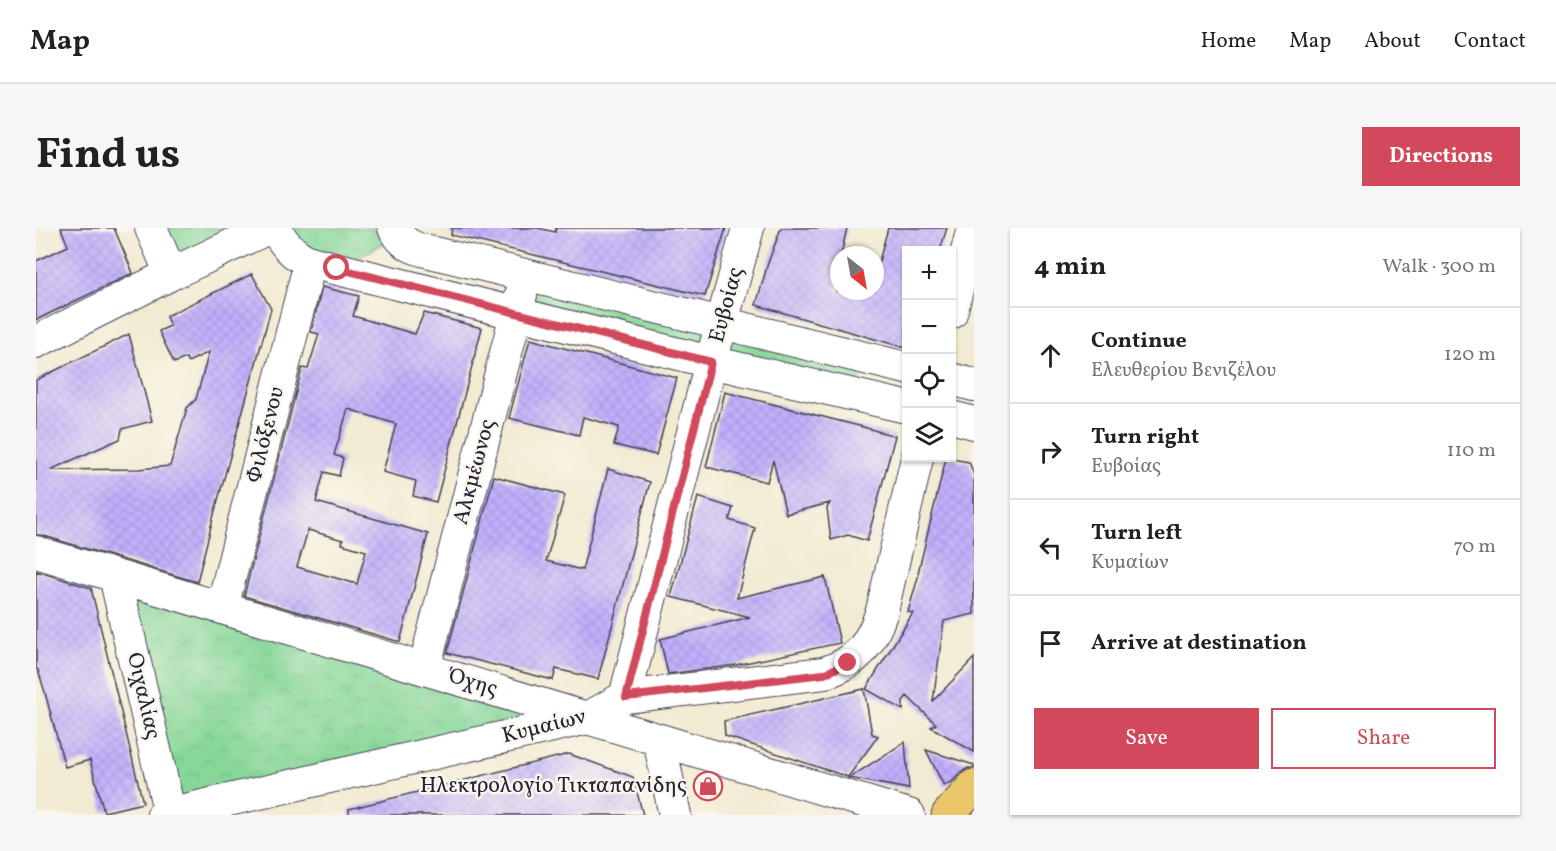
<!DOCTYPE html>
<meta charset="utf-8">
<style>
:root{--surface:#fff;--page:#f6f6f6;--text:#202124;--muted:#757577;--line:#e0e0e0;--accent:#d1495b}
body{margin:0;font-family:Vollkorn,serif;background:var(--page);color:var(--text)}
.controls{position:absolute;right:18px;top:18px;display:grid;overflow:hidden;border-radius:0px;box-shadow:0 2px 4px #0004}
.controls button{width:54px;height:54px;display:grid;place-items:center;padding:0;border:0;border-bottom:2px solid var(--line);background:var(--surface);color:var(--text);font:30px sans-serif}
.compass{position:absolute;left:794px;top:18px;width:54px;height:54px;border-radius:50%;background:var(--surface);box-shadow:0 2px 4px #0004;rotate:149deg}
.stop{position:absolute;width:18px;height:18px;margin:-14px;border:4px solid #d1495b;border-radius:50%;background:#fff}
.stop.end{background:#d1495b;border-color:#fff;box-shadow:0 2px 6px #0008}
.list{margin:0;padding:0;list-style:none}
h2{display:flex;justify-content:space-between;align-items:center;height:78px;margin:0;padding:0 24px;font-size:26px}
h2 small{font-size:20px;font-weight:400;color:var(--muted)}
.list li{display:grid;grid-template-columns:39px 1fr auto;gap:18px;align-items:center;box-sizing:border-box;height:96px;padding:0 24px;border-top:2px solid var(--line)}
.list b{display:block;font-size:22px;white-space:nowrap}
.list p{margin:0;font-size:20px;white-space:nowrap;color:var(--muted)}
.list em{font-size:20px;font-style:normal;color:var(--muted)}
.actions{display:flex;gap:12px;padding:18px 24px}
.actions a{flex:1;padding:14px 0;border:2px solid var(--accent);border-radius:0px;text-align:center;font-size:21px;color:var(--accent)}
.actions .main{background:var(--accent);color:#fff}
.icon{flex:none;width:33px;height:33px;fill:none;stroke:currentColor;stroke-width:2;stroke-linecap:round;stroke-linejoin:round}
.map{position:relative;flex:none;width:938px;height:587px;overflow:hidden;border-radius:0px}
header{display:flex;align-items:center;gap:36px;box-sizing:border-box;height:84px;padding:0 30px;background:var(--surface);border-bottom:2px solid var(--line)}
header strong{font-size:28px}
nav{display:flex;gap:33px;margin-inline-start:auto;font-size:21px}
.intro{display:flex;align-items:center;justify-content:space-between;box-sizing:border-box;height:144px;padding:0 36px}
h1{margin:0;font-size:42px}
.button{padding:15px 27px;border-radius:0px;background:var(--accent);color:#fff;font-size:21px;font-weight:700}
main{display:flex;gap:36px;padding:0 36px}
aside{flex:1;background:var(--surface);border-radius:0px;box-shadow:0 2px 4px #0004}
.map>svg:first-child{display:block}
.park{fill:url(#park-crowns);stroke:#547c6a;stroke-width:1.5}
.building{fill:url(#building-cross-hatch);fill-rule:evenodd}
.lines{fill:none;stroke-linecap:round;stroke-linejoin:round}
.minor-casing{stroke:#414052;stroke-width:34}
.major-casing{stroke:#414052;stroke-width:35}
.minor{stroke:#fff;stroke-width:32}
.major{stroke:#ebc669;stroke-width:33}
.route{stroke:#d1495b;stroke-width:8}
.labels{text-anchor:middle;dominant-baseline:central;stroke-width:5;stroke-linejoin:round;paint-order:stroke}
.street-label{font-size:22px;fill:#22223b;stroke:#fbf7ec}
.poi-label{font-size:22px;fill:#22223b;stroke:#fbf7ec;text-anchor:end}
</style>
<header>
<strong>Map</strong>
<nav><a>Home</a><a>Map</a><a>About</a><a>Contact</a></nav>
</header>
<div class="intro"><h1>Find us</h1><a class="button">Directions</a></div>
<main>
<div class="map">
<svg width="938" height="587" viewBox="0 0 938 587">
<defs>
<pattern id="park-crowns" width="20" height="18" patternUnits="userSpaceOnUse" patternTransform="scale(1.5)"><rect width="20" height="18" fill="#86d798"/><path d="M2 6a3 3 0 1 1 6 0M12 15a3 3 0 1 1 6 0" fill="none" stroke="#73b884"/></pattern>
<pattern id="building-cross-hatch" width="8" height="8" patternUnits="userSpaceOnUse" patternTransform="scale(1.5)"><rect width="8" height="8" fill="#c2b0fc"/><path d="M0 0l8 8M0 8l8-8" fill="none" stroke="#a697d9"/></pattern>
</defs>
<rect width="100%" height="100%" fill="#fbf7ec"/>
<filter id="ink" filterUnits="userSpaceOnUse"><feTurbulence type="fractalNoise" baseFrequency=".0167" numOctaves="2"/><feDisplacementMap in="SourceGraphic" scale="12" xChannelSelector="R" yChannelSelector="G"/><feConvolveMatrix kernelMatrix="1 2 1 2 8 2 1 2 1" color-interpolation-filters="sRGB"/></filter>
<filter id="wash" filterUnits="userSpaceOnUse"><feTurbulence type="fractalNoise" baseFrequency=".008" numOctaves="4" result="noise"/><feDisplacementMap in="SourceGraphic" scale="24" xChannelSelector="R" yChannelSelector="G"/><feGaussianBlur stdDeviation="1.35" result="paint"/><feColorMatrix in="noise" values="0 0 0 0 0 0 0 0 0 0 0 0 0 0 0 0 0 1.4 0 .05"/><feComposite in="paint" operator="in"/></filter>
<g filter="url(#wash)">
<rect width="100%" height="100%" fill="#f2ead1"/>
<path class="park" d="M115 0H232L135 46Z
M240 0H358L362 7 301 41Z
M490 47 830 130 820 167 480 86Z
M79 348 552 490 134 585Z"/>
<g id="blocks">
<path class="building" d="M25 0H78L97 45 0 92V33L32 18Z
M416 0H502L519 4 520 0H690L669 68 415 7Z
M745 0H811L805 27H803V37L799 55 802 56 800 63H839V48L852 0H911L904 22H870V120L720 77 732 35Z
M216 46 235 81 177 290 161 354 5 307H0V152L93 106 116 193 86 201 84 211 14 242 103 241 134 238 151 180 160 171 173 124 152 134 150 130 138 135 123 103 134 98 130 88Z
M286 59 323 68 317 88 379 106 388 85 446 100 400 274 377 268 380 253 347 244 360 196 312 181 298 227 307 230 303 248 288 244 280 274 392 306 364 414 208 368 266 140 272 141 283 106 275 104ZM272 302 307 312 306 316 330 323 321 356 261 339Z
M494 111 641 150 620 227 578 217 583 199 547 189 543 207 473 190Z
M689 164 827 199 859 208 831 313 812 307 795 312 791 280 794 275 750 286 737 232 731 254 670 239Z
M910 230 933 234 938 247V386L908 393 897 473 938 430V524L895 499 900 496 871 468 867 473V482L830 461 877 385 872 384 883 346 882 345Z
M572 241 614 254 562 451 520 441 517 452 411 425 458 248 529 267 510 333 546 342Z
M662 269 697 280 693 292 719 300 701 370 789 349 804 415 700 437 632 446 624 411 714 389 635 369Z
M0 343 55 360 107 575 68 584 54 532 29 539 8 461 2 442 0 441Z
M828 461 836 506 842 508 812 549 689 508 688 493Z
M869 514 873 561 813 550Z
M890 522 938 537V540H932L924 545 917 553 908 558Z
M533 526 597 549 607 587H313V581Z"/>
</g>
</g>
<g filter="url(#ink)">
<use href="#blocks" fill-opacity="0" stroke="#414052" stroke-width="1.5"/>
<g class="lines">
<g class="minor-casing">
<path id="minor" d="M115 0 135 46
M239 0C248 16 257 27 274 34L675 134 870 179
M358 0C365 13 372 18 386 22L870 140
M915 85 937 0
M0 114 135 46 232 0
M915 151 938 157
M915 189 938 195
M0 324 873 587
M79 348 134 587
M186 380 274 34
M388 441 485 67
M589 469 675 134 712 0
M623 512 639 587
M127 587 552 490 589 469 788 445C822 434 835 416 846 383L881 230"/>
</g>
<g class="major-casing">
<path id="major" d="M912 587 938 558"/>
</g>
<use href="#minor" class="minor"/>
<use href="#major" class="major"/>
</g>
</g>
<g class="lines" filter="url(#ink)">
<path class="route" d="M301 40 675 134 590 469 788 446 812 435"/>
</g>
<defs>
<g id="shop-ring" transform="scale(1.5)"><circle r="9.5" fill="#fbf7ec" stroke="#d1495b" stroke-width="1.5"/><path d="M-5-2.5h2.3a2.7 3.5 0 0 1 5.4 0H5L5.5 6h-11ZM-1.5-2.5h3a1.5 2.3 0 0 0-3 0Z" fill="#d1495b"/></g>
</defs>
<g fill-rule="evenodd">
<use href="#shop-ring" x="672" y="558"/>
</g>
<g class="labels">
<g class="street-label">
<text transform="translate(691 77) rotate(-75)">Ευβοίας</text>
<text transform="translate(230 207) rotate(-76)">Φιλόξενου</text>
<text transform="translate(439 244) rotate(-75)">Αλκμέωνος</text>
<text transform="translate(437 455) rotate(17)">Όχης</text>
<text transform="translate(107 468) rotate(77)">Οιχαλίας</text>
<text transform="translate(508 499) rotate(-14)">Κυμαίων</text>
</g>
<g class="poi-label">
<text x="651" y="558">Ηλεκτρολογίο Τικταπανίδης</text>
</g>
</g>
</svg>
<div class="controls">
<button>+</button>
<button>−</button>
<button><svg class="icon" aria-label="locate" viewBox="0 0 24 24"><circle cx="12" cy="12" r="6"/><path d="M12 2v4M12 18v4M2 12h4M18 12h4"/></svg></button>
<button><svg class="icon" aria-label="layers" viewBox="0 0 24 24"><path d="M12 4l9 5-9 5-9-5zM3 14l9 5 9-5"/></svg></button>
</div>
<svg class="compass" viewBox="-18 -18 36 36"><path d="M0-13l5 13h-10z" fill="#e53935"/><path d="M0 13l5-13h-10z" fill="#757577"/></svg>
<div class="stop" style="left:301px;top:40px"></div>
<div class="stop end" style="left:812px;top:435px"></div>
</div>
<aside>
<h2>4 min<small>Walk · 300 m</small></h2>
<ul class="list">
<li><svg class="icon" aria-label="ahead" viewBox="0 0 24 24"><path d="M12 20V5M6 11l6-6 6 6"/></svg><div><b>Continue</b><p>Ελευθερίου Βενιζέλου</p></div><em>120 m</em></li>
<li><svg class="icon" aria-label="right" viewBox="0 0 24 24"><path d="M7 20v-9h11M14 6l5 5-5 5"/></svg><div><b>Turn right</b><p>Ευβοίας</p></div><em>110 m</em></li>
<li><svg class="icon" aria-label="left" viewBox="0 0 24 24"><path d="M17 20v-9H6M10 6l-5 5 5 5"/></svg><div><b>Turn left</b><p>Κυμαίων</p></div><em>70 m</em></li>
<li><svg class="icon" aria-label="arrive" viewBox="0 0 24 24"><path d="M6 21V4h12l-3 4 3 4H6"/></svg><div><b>Arrive at destination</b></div></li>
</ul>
<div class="actions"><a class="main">Save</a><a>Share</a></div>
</aside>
</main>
